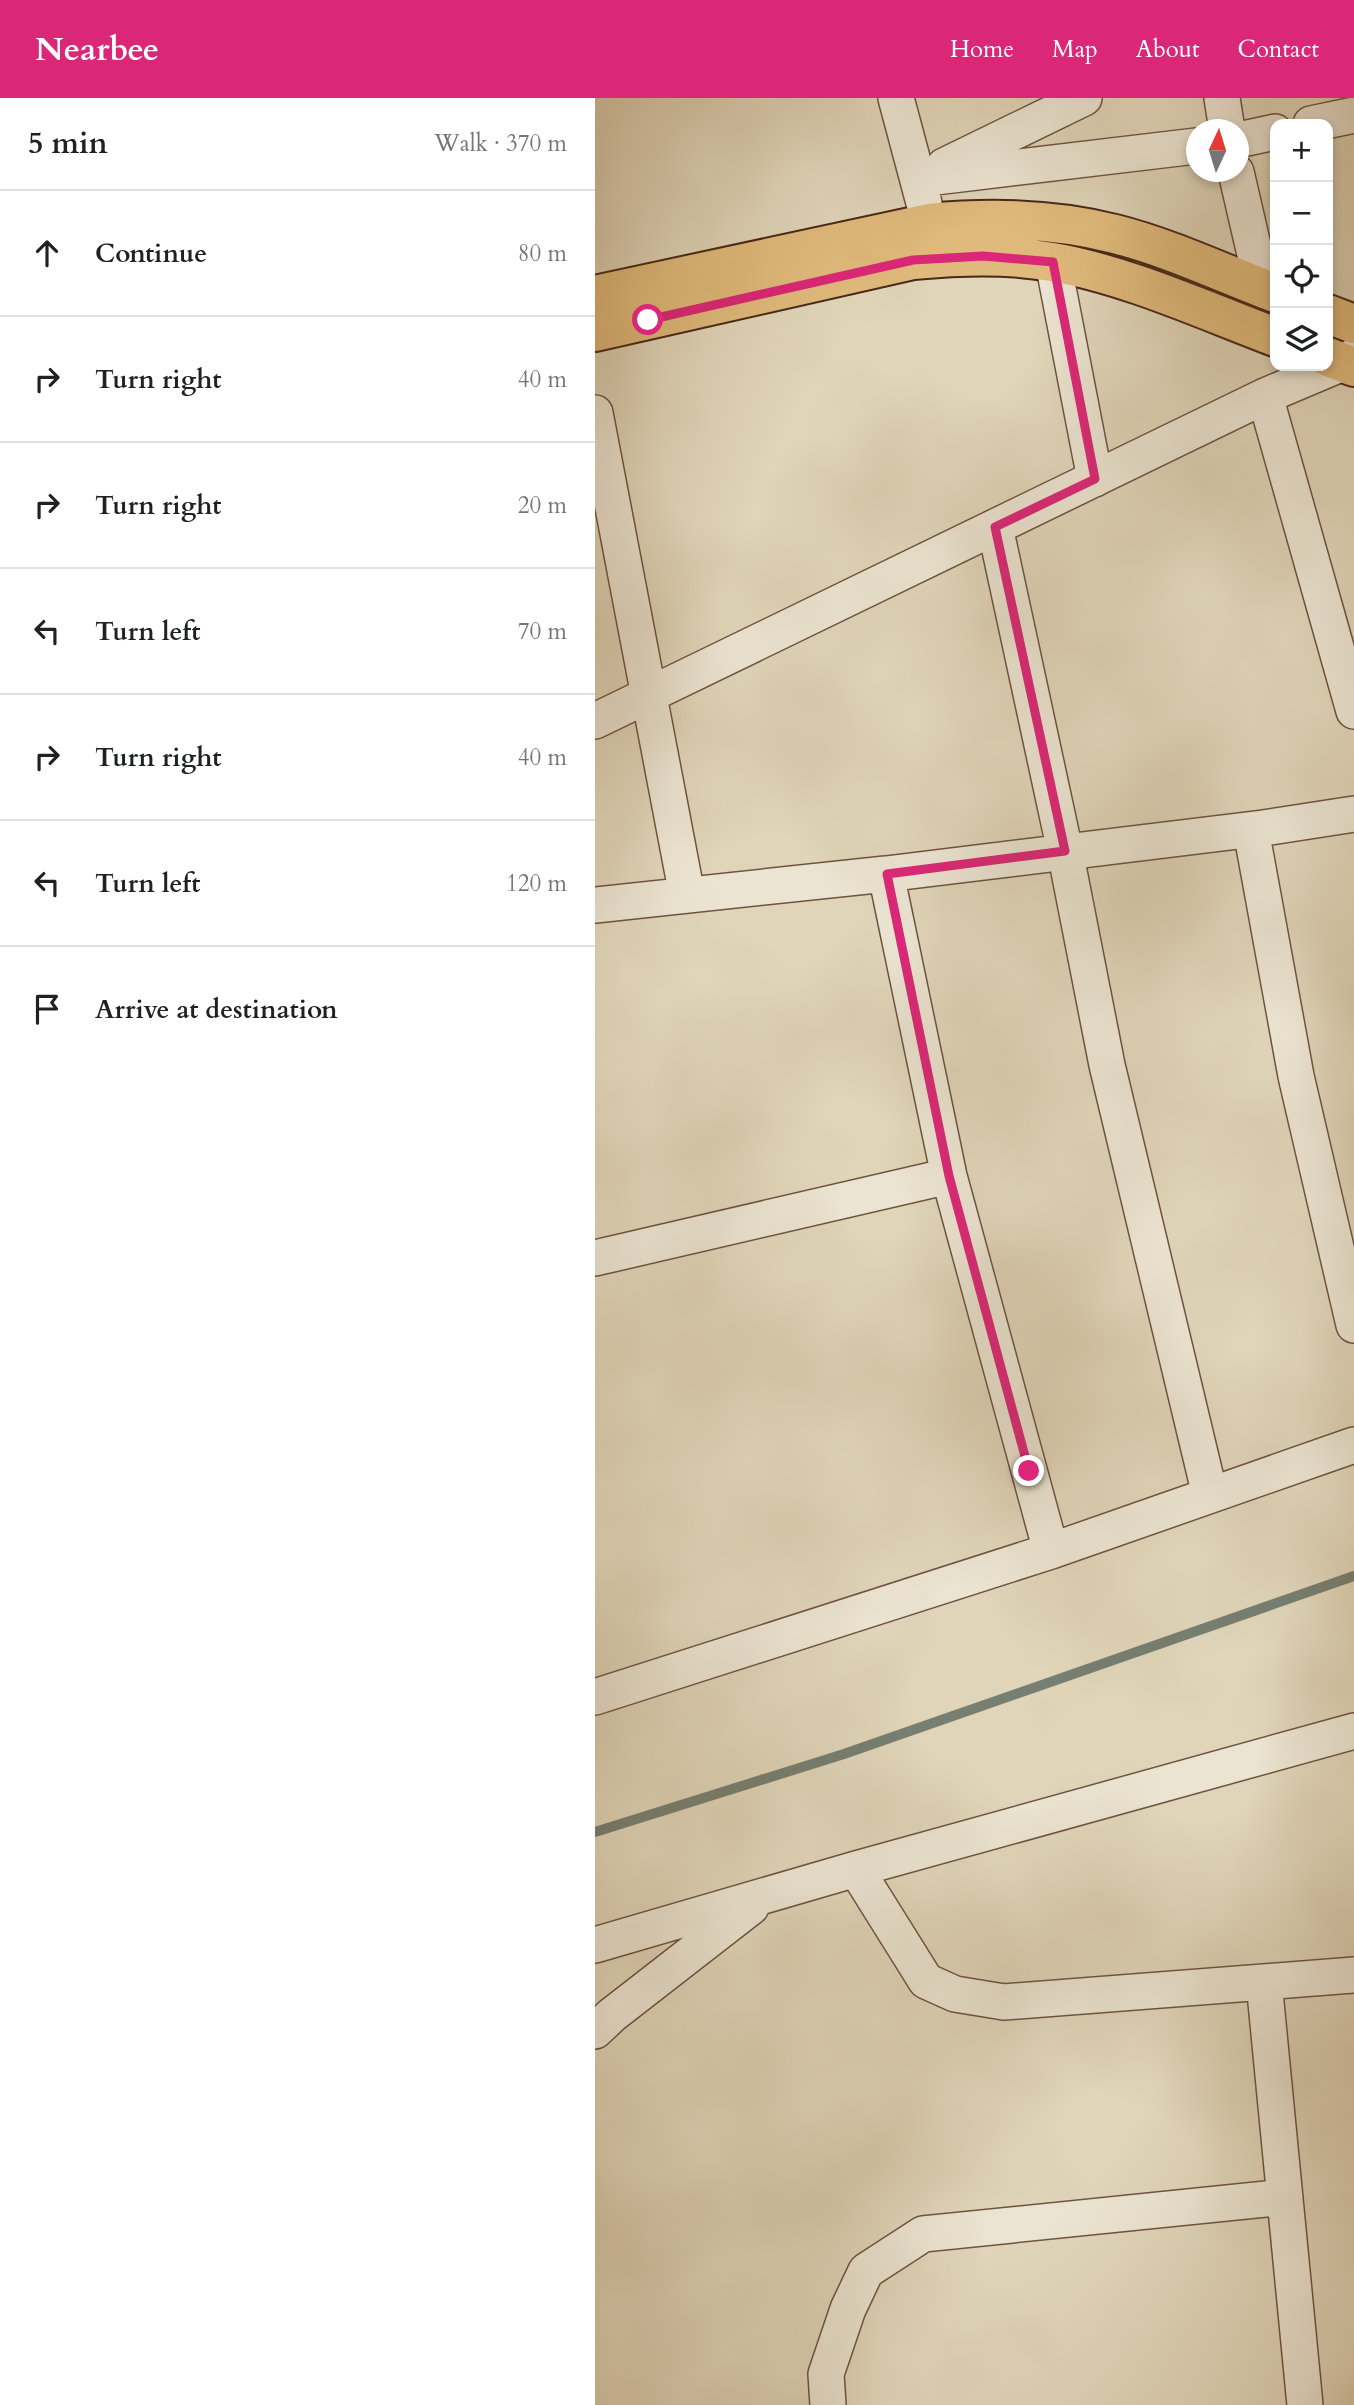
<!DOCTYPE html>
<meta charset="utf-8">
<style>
:root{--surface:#fff;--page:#f2f2f2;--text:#202124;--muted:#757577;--line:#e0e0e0;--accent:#db2777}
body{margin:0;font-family:Cardo,serif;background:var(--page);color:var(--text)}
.controls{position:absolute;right:21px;top:21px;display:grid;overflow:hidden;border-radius:14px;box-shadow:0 4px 10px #0003}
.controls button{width:63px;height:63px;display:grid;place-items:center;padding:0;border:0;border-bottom:2px solid var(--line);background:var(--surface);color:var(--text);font:35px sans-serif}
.compass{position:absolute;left:591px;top:21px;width:63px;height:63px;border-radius:50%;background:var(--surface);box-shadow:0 4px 10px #0003;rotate:4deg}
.stop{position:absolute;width:21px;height:21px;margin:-16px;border:5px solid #db2777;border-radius:50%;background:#fff}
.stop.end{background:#db2777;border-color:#fff;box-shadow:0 2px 7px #0008}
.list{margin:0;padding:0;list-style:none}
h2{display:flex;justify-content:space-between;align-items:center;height:91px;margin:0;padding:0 28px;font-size:30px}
h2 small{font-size:23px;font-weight:400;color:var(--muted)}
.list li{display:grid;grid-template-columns:46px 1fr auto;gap:21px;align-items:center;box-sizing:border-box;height:126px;padding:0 28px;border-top:2px solid var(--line)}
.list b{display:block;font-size:26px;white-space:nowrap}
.list em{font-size:23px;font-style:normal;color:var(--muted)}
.icon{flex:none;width:38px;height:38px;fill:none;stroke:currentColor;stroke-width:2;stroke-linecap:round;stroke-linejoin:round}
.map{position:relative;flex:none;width:759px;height:2307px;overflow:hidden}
header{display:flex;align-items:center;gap:42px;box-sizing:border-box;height:98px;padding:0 35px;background:var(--accent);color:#fff}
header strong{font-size:33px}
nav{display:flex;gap:38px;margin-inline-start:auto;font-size:24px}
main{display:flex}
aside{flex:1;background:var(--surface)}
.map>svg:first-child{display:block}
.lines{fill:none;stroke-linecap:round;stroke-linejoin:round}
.stream{stroke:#767f71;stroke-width:10}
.minor-casing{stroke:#6f5340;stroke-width:38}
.primary-casing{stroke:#492818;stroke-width:42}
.minor{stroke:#ebe4d2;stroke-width:35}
.primary{stroke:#e0ba7c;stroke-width:38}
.route{stroke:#db2777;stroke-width:9}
</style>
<header>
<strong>Nearbee</strong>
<nav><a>Home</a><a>Map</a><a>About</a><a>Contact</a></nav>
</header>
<main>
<aside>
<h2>5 min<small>Walk · 370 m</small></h2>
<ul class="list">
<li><svg class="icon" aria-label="ahead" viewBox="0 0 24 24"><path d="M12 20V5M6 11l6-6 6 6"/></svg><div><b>Continue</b></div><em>80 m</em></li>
<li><svg class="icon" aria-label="right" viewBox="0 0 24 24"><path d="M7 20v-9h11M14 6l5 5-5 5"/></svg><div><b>Turn right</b></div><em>40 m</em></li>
<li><svg class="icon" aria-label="right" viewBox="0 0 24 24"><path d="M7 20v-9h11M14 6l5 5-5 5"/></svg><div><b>Turn right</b></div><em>20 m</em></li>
<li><svg class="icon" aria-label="left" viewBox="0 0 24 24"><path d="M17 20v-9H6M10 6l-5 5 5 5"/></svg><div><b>Turn left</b></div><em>70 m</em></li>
<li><svg class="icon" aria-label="right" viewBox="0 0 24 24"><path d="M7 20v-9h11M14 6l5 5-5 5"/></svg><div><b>Turn right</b></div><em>40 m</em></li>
<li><svg class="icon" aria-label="left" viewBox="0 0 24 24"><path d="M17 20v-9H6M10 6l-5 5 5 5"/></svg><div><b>Turn left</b></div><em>120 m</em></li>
<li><svg class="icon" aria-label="arrive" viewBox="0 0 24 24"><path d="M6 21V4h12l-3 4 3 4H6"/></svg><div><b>Arrive at destination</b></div></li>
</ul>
</aside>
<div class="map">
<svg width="759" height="2307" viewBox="0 0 759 2307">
<rect width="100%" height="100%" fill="#e0d5b9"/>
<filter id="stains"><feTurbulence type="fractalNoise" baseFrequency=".00286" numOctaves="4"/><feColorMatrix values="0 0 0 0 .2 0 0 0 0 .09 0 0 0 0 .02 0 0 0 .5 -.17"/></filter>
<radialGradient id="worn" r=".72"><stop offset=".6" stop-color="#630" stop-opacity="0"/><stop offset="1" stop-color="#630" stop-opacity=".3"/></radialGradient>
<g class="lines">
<path class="stream" d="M0 1734 249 1656 759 1478"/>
<g class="minor-casing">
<path id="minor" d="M301 0 329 105
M627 0 632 32
M716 26 759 17
M643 42 680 34
M349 68 489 0
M641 74 668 191
M324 81 601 48
M458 164 500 381
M670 298 759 613
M0 315 92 797
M400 429 470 753 512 967 615 1397
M0 623 670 298 748 265 759 258
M656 732 701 978 759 1227
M291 776 668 730 759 716
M0 807 291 776 354 1078 456 1453
M0 1160 354 1078
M0 1599 456 1453 759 1347
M261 1771 331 1883 360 1896 409 1904 759 1877
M0 1847 261 1771 759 1633
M669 1884 710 2307
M0 1933 17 1917 156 1809
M233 2307 231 2276 253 2211 271 2173 328 2136 690 2099"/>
</g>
<g class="primary-casing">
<path id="primary" d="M0 197 334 125C397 119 458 120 520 136 575 150 627 175 680 195
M733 216 759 226
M0 234 318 162C365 158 411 156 457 164 530 176 611 213 680 239
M733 259 759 269"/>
</g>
<use href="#minor" class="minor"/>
<use href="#primary" class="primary"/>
</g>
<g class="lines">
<path class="route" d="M53 222 318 162 388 158 458 164 500 381 400 429 470 753 292 776 354 1078 434 1373"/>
</g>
<rect width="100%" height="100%" filter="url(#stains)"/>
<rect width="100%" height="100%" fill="url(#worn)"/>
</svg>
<div class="controls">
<button>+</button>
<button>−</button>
<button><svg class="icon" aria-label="locate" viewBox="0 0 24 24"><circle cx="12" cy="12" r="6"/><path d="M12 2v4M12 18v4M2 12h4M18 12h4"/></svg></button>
<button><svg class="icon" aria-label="layers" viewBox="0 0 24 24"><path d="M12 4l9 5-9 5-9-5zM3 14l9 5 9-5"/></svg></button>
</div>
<svg class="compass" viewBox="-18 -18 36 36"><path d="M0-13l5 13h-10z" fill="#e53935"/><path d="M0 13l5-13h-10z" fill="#757577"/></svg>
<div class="stop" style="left:53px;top:222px"></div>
<div class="stop end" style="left:434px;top:1373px"></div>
</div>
</main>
